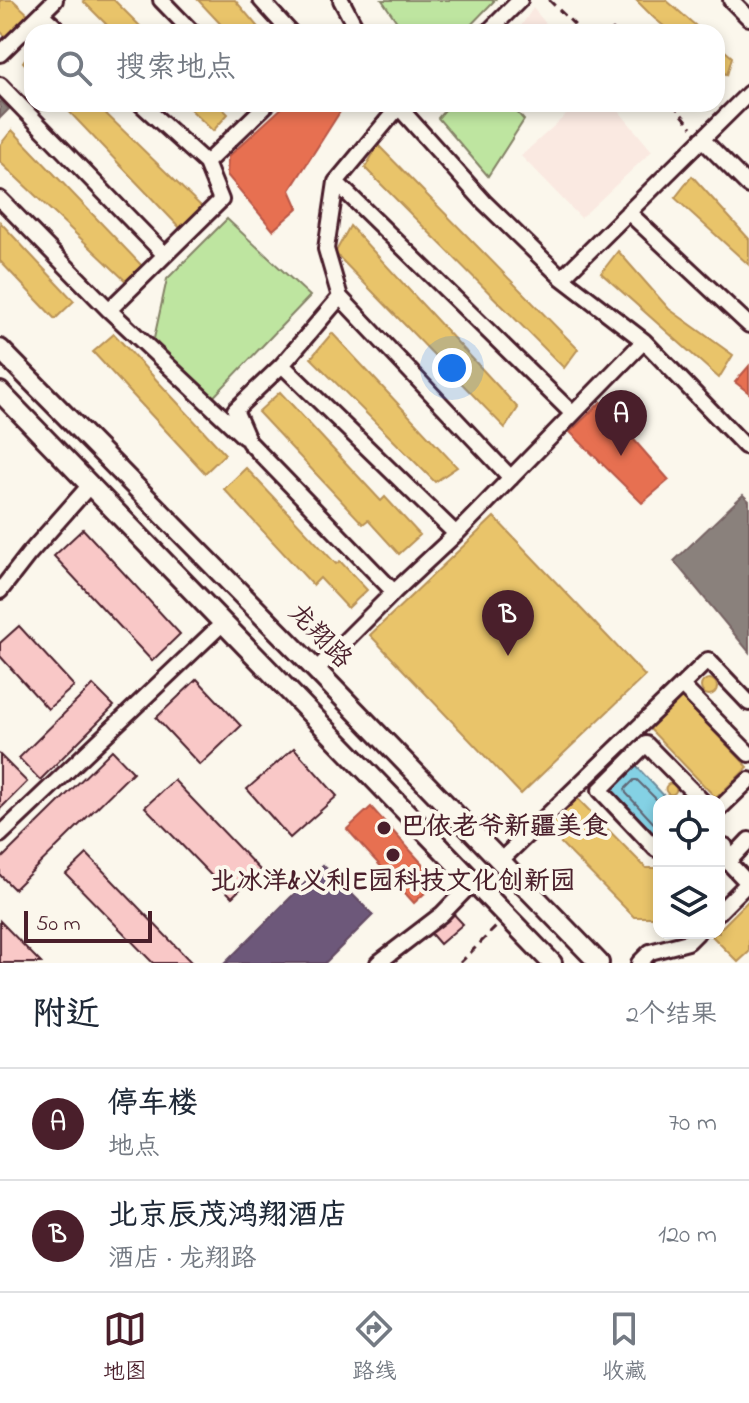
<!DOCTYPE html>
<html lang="zh">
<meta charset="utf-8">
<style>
:root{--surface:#fff;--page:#f6f6f7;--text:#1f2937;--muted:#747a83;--line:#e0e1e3;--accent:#4a1f2b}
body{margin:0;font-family:"Indie Flower","LXGW WenKai TC",sans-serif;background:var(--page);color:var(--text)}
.controls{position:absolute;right:24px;bottom:24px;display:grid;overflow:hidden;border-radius:16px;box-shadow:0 4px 12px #0003}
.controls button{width:72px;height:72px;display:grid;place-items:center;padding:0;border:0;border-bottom:2px solid var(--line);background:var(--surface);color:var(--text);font:40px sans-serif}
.scale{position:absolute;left:24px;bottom:20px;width:128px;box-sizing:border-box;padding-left:8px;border:4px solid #4a1f2b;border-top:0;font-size:22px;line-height:28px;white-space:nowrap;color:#4a1f2b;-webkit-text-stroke:6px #fbf7ec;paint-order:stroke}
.you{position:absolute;left:452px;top:368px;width:28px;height:28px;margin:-20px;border:6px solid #fff;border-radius:50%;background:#1a73e8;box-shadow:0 0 0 12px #1a73e833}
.badge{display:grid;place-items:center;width:52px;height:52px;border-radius:50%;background:var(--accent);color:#fff;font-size:26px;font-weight:700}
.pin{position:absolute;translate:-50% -66px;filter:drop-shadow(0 2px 4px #0008)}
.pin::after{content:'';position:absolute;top:42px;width:28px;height:24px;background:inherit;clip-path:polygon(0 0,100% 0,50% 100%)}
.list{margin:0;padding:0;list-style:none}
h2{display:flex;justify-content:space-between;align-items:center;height:104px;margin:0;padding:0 32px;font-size:34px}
h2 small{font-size:26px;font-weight:400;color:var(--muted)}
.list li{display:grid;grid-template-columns:52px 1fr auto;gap:24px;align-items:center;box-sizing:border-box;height:112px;padding:0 32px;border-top:2px solid var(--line)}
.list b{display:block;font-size:30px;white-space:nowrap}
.list p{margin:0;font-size:26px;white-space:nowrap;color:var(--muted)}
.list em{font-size:26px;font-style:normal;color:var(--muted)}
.icon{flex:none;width:44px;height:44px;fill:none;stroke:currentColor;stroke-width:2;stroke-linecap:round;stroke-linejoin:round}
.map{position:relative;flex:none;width:749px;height:963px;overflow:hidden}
.search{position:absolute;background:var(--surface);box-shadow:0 4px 12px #0003;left:24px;right:24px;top:24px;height:88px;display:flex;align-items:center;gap:20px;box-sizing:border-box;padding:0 28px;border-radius:24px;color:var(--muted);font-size:30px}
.sheet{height:328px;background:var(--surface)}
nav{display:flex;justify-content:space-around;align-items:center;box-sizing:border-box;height:112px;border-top:2px solid var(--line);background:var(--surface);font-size:22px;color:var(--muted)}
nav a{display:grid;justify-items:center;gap:4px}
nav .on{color:var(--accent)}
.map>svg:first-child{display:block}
.built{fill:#fae9e1}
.green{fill:#bee5a0;stroke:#848266;stroke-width:2}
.water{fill:#84d1e4;stroke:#6d8a9a;stroke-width:2}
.homes{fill:#e9c46a;stroke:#b99257;stroke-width:2}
.shops{fill:#e76f51;stroke:#b85746;stroke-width:2}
.offices{fill:#6d597a;stroke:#624862;stroke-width:2}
.industry{fill:#8a817c;stroke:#776464;stroke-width:2}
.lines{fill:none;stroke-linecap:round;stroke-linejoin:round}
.shore{stroke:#616675;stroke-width:2}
.building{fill:#f9c8c7;stroke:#4a1f2b;stroke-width:2}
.street-casing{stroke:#4a1f2b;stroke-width:20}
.secondary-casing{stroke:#4a1f2b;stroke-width:24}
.path{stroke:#4a1f2b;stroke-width:3;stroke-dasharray:8 6;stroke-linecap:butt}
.street{stroke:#fbf7ec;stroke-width:14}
.secondary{stroke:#fbf7ec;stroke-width:18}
.poi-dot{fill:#4a1f2b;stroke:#fbf7ec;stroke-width:3}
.labels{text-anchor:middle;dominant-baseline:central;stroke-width:8;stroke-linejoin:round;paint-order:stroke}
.street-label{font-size:26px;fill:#4a1f2b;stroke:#fbf7ec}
.poi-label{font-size:26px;font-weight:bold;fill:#4a1f2b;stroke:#fbf7ec;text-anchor:start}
</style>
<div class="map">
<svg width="749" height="963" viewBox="0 0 749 963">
<rect width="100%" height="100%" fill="#fbf7ec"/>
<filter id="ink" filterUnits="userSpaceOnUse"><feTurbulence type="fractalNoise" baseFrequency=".0125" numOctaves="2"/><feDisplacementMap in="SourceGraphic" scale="16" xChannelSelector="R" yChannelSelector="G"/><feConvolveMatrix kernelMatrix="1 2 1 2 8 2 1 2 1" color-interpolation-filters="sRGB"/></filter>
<g filter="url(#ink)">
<path class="built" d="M533 8 553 32H517Z
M556 104H613L652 151 581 218 521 156 566 115Z"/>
<path class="green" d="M382 0H495L464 32H404Z
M450 104H510L524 120 488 176 438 118Z
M227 219 310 296 202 409 150 357 167 279Z"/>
<path class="water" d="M636 766 669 801H659V839L612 790Z"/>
<path class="homes" d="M0 0H13L31 17 9 40 0 31Z
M85 0H114L146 32H114L83 1Z
M198 0H235L262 32H228Z
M636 0H666L703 32H671L654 18Z
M717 44 732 57 727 75 717 67Z
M32 49V72L23 62Z
M62 104H96L204 209 183 231Z
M185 104H218L228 114 213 131Z
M12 130 144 268 131 286 0 162V145Z
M378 145 578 349 564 368 365 168Z
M692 176 749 239V265L675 198Z
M0 222 74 301 55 319 0 261Z
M350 226 518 408 505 428 335 253Z
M618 251 669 309 733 355 719 378 601 273Z
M332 333 457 467 435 482 311 358Z
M114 334 225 454 205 473 93 352Z
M280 392 381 501 385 497 420 535 399 554 368 520 363 524 258 412Z
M246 468 336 564 340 561 367 590 348 608 320 578 313 585 224 489Z
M494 517 645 676 521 794 370 635Z
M701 687a8 8 0 1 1 16 0a8 8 0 1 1-16 0Z
M680 696 748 767 716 798 648 727Z
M665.5 789a5.5 5.5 0 1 1 11 0a5.5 5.5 0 1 1-11 0Z
M576 797 646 868H659V917H634L545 827Z
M749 900V952L738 962 712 936 716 933H719V930Z"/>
<path class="shops" d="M286 104H345L290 190 298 208 273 230 227 175 228 157Z
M749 366V393L735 382Z
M601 402 669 480 642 503 570 432Z
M371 807 438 881 414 903 347 829Z"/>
<path class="offices" d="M323 865 373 915 325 963H225Z"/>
<path class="industry" d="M0 100 9 109 0 118Z
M743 495 749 501V652L674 561Z"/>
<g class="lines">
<path class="shore" d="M659 802 637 780H634L625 789 626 793 659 829"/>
</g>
<path class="building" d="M83 529 180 634 152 661 54 556Z
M19 626 74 686 48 709 0 656V643Z
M197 679 241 726 200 765 156 718Z
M93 685 114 706 40 780 19 758Z
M294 748 337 796 290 838 247 789Z
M112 750 133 772 14 889 0 875V860Z
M0 755 27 782 0 809Z
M174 780 260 870 232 897 145 807Z
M87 854 192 963H153L66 874Z
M448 908 463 924 440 944 426 928Z
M0 921 41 963H0Z"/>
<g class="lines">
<g class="street-casing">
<path id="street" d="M161 0 192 32
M261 0 290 32
M341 0 358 32
M731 0 749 18
M41 14 61 32
M488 32 520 0
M0 54 55 0
M0 85 165 255
M141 104 206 163
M401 104 336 182 326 249 340 297 282 365 235 410 249 442 394 592 456 534 644 341
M407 104 405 114 484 202 562 278 644 341 745 446 749 447
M702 139 749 186
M336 182 573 414
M0 199 109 310
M628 212 749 325
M562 278 749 93
M340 297 511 478
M282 365 456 534
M244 437 109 310 221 200 206 163 267 104
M0 591 28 555 90 485
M316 670 394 592
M682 686 749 754
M719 809 749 780
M0 835 223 623
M725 846 728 862
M659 848 656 849 600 790 646 744 702 801
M500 861 708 660 749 703
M719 912 748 883 728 862 749 840
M378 963 442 914 473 882
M639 963 650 952 688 942 697 933"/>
</g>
<g class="secondary-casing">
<path id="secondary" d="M0 349 316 670 599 963
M0 392 552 963"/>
</g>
<path class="path" d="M549 0 582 32
M611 32 613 30 614 32
M673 104 692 127
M460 963 496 927"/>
<use href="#street" class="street"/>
<use href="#secondary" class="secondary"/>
</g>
</g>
<g class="poi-dot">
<circle cx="384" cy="828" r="8"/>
<circle cx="393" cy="855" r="8"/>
</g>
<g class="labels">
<g class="street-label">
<text transform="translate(319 637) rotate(46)">龙翔路</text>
</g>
<g class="poi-label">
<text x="400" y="828">巴依老爷新疆美食</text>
<text x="393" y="883" text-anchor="middle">北冰洋&amp;义利E园科技文化创新园</text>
</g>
</g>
</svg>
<div class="controls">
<button><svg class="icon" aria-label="locate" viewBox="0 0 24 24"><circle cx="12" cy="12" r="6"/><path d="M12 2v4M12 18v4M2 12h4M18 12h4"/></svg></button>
<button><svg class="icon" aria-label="layers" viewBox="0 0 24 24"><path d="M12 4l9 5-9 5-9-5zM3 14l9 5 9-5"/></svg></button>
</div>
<div class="scale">50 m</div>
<div class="you"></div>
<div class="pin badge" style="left:621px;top:456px">A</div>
<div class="pin badge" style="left:508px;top:656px">B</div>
<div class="search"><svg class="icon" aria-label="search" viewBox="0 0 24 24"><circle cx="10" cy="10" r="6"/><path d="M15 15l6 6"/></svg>搜索地点</div>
</div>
<section class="sheet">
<h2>附近<small>2个结果</small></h2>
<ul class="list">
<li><span class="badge">A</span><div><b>停车楼</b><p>地点</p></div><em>70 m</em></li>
<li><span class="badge">B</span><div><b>北京辰茂鸿翔酒店</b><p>酒店 · 龙翔路</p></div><em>120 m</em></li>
</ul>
</section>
<nav>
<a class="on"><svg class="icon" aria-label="map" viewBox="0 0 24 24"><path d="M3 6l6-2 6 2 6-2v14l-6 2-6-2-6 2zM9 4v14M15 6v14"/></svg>地图</a>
<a><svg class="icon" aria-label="directions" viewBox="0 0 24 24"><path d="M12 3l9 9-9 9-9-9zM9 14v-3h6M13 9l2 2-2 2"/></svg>路线</a>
<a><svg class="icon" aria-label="saved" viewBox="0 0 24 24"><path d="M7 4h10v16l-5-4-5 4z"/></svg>收藏</a>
</nav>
